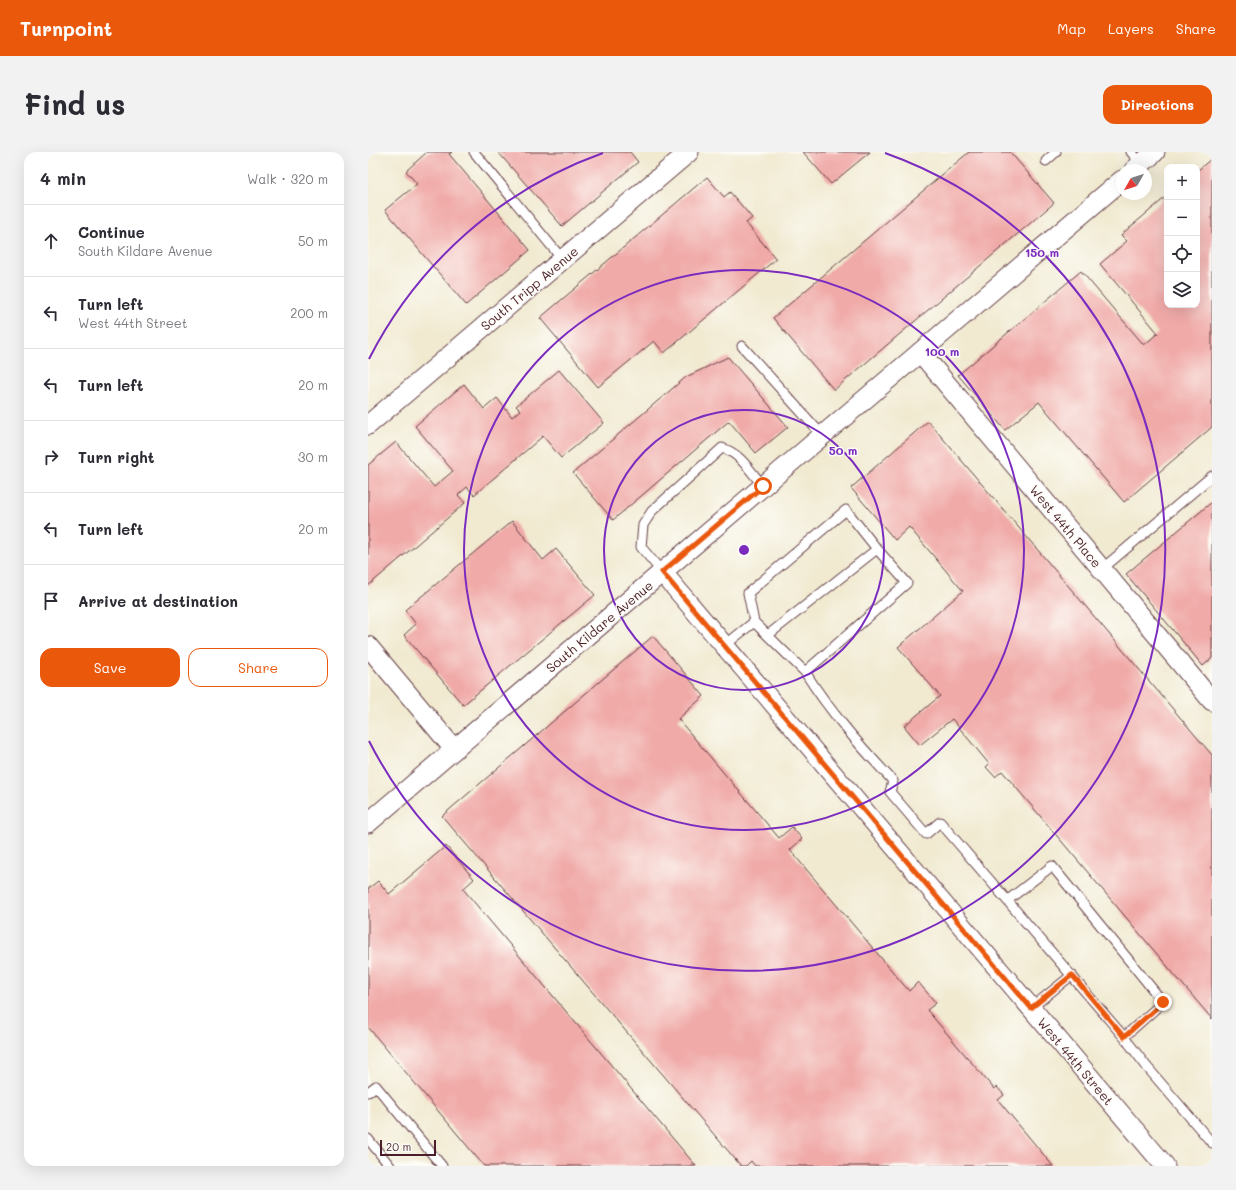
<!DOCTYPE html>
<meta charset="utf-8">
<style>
:root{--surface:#fff;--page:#f2f2f3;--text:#2b2b33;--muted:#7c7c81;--line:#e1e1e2;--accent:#ea580c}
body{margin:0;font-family:Mali,sans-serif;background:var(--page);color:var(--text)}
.controls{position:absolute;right:12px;top:12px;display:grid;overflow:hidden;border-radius:8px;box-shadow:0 4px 16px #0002}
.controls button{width:36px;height:36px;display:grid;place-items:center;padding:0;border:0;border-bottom:1px solid var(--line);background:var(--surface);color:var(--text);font:20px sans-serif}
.compass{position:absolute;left:748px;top:12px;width:36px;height:36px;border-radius:50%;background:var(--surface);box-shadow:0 4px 16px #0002;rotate:231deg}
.scale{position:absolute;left:12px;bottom:10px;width:56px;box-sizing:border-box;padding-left:4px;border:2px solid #4a1f2b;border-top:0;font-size:11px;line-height:14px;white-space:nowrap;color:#4a1f2b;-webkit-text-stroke:3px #fdfcf7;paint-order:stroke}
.stop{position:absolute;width:12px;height:12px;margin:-9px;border:3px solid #ea580c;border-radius:50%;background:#fff}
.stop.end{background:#ea580c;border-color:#fff;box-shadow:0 1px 4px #0008}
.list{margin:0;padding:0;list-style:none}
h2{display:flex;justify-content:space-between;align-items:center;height:52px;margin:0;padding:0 16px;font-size:17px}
h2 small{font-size:13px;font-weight:400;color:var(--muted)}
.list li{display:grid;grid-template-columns:26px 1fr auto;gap:12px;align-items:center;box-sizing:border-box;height:72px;padding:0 16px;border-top:1px solid var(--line)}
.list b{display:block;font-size:15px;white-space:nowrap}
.list p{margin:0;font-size:13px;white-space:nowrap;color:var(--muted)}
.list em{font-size:13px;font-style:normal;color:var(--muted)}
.actions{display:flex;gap:8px;padding:12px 16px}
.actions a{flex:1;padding:9px 0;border:1px solid var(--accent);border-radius:12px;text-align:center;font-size:14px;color:var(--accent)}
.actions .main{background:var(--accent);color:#fff}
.icon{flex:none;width:22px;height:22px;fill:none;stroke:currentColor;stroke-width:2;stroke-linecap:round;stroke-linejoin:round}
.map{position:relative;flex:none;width:844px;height:1014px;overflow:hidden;border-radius:12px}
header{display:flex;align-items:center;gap:24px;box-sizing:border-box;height:56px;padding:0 20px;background:var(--accent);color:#fff}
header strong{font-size:19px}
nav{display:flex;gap:22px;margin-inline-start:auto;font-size:14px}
.intro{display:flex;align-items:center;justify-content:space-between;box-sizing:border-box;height:96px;padding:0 24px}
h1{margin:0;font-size:28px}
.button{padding:10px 18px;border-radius:12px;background:var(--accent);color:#fff;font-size:14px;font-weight:700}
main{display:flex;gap:24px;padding:0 24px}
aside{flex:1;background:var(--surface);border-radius:12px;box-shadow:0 4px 16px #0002}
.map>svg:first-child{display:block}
.building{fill:#f0aaa8}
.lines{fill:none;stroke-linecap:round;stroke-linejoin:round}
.service-casing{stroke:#633d44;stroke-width:11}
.minor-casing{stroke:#633d44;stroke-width:21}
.service{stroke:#fff;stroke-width:9}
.minor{stroke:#fff;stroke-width:19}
.route{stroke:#ea580c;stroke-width:5}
.ring{fill:none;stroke:#7b2cbf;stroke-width:2}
.labels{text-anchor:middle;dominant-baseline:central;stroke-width:3;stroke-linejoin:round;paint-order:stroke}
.street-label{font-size:13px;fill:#4a1f2b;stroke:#fdfcf7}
.centre{fill:#7b2cbf;stroke:#fdfcf7;stroke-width:2}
.ring-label{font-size:12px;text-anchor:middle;font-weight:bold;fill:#7b2cbf;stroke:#fdfcf7;stroke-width:3;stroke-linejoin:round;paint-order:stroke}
</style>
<header>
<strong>Turnpoint</strong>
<nav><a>Map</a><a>Layers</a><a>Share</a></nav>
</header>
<div class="intro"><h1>Find us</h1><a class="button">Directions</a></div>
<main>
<aside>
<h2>4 min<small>Walk · 320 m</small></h2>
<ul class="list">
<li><svg class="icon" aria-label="ahead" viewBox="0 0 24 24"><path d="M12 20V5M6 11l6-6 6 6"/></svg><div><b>Continue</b><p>South Kildare Avenue</p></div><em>50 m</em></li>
<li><svg class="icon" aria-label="left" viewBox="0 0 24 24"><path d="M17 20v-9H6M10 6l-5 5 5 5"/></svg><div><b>Turn left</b><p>West 44th Street</p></div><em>200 m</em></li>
<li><svg class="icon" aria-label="left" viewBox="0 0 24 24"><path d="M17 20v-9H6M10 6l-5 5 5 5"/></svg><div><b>Turn left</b></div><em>20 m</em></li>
<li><svg class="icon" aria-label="right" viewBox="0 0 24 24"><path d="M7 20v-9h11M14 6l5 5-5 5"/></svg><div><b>Turn right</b></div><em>30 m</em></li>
<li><svg class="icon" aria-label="left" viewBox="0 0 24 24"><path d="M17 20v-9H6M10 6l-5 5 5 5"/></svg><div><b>Turn left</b></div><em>20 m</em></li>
<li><svg class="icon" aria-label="arrive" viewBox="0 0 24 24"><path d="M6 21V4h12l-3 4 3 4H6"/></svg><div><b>Arrive at destination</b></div></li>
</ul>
<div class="actions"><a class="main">Save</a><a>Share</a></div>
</aside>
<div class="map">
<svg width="844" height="1014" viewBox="0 0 844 1014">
<rect width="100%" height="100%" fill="#fdfcf7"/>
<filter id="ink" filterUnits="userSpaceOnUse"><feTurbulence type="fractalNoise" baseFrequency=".025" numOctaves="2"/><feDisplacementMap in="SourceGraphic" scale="8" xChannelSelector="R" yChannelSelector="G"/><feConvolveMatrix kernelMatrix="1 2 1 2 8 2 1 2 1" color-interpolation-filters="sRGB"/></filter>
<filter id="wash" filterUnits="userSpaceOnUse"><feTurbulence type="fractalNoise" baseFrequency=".012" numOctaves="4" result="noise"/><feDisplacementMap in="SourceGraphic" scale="16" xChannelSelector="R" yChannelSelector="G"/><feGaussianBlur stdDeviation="0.9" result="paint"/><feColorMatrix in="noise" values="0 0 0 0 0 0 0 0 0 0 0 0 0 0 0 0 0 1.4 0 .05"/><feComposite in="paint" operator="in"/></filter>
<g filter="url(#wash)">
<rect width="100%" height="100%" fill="#f1ead1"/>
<g id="blocks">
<path class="building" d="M59 0H84L81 2 162 98 98 153 17 58 49 32 38 19Z
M130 0H262L270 10 194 74Z
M435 0H502L463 32Z
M601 0H642L686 51 466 238 405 166Z
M844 6V275L756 350 671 250 637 278 590 223 713 119 776 193 790 181 732 112 759 89 753 83 799 44V153H829V19Z
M339 25 356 45 362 40 384 66 378 71 408 107 296 201 286 189 230 235 172 166Z
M360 205 420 275 388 301 361 269 245 368 205 321 318 225Z
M191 218 236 271 193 306 175 284 106 343 99 335 90 343 97 351 0 434V313L28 290 66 335 85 319 47 274 96 232 116 257 129 246 144 265 152 258 148 254Z
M560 269 844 603V867L634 619 627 625 618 615 621 612 584 567 552 593 536 574 572 544 530 495 595 439 541 375 527 388 483 336Z
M844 350V506L835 514 758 422Z
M144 369 175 408 188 397 227 443 95 553 36 483 48 472 37 458Z
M285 484 336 544 310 567 411 686 424 675 434 687 422 698 541 839 550 830 568 851 559 858 626 937 629 935 636 943 630 948 685 1014H387L383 1009 378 1014H373L74 664Z
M78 694 106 727 95 737 328 1014H116L0 875V737L10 729 21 742Z"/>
</g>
</g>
<g filter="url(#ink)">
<use href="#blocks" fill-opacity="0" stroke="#633d44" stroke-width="1"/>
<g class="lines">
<g class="service-casing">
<path id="service" d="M106 0 195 108
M763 0 773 11
M678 9 688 0
M374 194 454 283
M478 358 509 397 539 431 437 520 386 470 380 441Z
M734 417 844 324
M294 420 273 395 275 373 284 359 354 296C372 301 383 320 395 334
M400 483 509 397
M356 494 386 470
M437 520C462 560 492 594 525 629L522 640 558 682 572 670 756 885 795 850 684 714 640 748
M663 856 704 823
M756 885 779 915 844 991
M0 940 8 934 74 1014
M0 987 22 1014"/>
</g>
<g class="minor-casing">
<path id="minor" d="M766 18 787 0
M552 200 844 549
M0 273 321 0
M294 420 797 1014
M0 494 86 597
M0 671 754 28"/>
</g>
<use href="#service" class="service"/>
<use href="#minor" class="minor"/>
</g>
</g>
<g class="lines" filter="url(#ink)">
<path class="route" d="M395 334 294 420 663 856 704 823 756 885 795 850"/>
</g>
<g class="ring">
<circle cx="376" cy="398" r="140"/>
<circle cx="376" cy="398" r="280"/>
<path d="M1 207A421 421 0 0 1 235 1M517 1A421 421 0 1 1 1 589"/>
</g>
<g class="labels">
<g class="street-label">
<text transform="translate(161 136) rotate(-40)">South Tripp Avenue</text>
<text transform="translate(698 374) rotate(50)">West 44th Place</text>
<text transform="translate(231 474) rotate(-40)">South Kildare Avenue</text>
<text transform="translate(708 909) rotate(50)">West 44th Street</text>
</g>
</g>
<circle cx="376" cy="398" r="6" class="centre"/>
<g class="ring-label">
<text x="674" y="105">150 m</text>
<text x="574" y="204">100 m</text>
<text x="475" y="303">50 m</text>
</g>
</svg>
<div class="controls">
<button>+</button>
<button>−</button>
<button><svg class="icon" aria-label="locate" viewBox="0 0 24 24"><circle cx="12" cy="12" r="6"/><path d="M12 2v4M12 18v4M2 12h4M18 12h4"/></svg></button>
<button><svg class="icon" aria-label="layers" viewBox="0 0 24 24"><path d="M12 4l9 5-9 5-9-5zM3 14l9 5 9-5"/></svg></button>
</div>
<svg class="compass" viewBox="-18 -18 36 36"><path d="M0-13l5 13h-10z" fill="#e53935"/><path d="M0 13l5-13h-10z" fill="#7c7c81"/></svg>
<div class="scale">20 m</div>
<div class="stop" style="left:395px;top:334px"></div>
<div class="stop end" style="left:795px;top:850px"></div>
</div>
</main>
